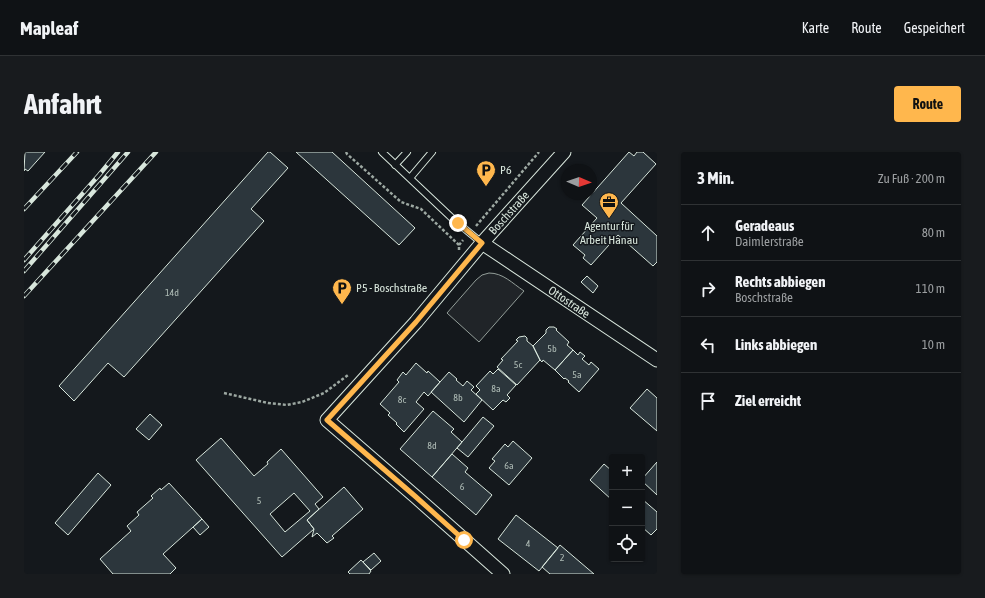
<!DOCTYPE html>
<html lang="de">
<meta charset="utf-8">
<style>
:root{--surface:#0f1215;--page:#181b1e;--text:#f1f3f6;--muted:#9b9ea0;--line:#2f3234;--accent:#ffb74d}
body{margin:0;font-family:"Asap Condensed",sans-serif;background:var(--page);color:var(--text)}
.controls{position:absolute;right:12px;bottom:12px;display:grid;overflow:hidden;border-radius:4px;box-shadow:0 1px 3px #0004}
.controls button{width:36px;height:36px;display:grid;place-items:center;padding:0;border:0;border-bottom:1px solid var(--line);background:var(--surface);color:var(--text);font:20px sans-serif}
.compass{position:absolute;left:537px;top:12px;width:36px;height:36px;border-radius:50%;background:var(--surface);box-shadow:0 1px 3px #0004;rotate:92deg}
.stop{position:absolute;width:12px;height:12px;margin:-9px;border:3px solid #ffb74d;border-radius:50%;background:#fff}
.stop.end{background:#ffb74d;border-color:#fff;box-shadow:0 1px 4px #0008}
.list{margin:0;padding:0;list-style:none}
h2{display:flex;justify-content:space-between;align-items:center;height:52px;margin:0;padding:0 16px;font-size:17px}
h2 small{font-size:13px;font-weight:400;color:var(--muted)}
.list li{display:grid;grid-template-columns:26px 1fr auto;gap:12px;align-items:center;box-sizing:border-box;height:56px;padding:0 16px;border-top:1px solid var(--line)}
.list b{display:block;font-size:15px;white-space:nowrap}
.list p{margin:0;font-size:13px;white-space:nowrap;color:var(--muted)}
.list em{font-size:13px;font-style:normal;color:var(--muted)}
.icon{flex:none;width:22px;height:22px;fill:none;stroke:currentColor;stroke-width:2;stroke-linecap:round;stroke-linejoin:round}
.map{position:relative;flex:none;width:633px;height:422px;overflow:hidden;border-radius:4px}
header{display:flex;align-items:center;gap:24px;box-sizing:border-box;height:56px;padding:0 20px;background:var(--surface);border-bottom:1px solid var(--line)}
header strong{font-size:19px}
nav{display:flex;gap:22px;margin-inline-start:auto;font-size:14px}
.intro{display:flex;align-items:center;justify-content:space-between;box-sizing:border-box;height:96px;padding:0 24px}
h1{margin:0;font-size:28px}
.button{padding:10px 18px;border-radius:4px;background:var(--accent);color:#111;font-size:14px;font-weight:700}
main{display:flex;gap:24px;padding:0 24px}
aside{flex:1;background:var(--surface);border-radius:4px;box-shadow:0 1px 3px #0004}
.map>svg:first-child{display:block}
.green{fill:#202428;stroke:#939e99}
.building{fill:#2c363c;stroke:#d8e6dc;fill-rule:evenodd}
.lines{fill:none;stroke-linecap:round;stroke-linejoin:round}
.lane-casing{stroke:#d8e6dc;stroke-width:8}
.street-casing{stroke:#d8e6dc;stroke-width:15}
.path{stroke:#9da8a2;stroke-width:2.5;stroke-dasharray:3 2;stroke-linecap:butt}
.lane{stroke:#14181c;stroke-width:6}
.street{stroke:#14181c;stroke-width:13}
.rail-casing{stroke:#d8e6dc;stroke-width:4.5}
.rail{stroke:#14181c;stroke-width:3;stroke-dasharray:9;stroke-linecap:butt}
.route{stroke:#ffb74d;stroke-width:5}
.labels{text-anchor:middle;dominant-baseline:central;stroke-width:3;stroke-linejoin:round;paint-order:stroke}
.number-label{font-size:10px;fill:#adbab4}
.poi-label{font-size:12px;fill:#d8e6dc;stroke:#14181c;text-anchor:start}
.street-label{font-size:12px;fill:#d8e6dc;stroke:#14181c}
</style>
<header>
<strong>Mapleaf</strong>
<nav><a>Karte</a><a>Route</a><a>Gespeichert</a></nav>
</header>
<div class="intro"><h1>Anfahrt</h1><a class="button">Route</a></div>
<main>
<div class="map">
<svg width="633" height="422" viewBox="0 0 633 422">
<rect width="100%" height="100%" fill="#14181c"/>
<path class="green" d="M465 121C479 121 488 131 500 139L455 190 423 161 452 128 458 123Z"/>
<path class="building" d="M1 0H21L4 19 1 17 0 19Z
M244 0H246L264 16 227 57 240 69 100 225 84 211 50 249 35 234Z
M272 0H308L391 76 375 93Z
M605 0 610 4 613 0H619L632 12 597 51 633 84V110L629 114 594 83 567 113 559 106 561 103 549 93 573 66 558 53Z
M563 124 574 134 569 141 557 130Z
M525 175H530L533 177 532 178 545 190 543 193 549 198 531 218 519 208 518 210 516 208 509 194 522 181V178Z
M501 184 503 186V189L509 194 516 208 493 233 473 215 479 208 477 207 494 189 492 188 495 185Z
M549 198 554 203 556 200 561 204 558 207 565 213 567 210 575 217 555 240 544 230 545 229 541 226 540 227 531 218Z
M392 211 403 221 404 219 416 230 404 244 400 240 392 250 400 257 380 280 372 272 373 271 364 263 366 261 356 252 375 230 373 228 379 220 382 223Z
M474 217 492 233 483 243 486 246 482 250 479 248 469 258 452 242 456 238 452 234 466 219 469 222Z
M425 220 433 227 432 228 439 234 443 229 450 235 447 238 458 248 440 270 407 240Z
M623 237 633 246V279L606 256Z
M409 259 430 277 427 280 438 290 408 325 376 297Z
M126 262 138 273 125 288 112 277Z
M459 265 470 274 444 305 433 296Z
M197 286 230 324 244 312 243 310 257 297 299 345 291 352 295 357 283 368 290 377 258 405 172 308ZM270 341 286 359 261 380 246 362Z
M489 289 508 306 485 333 465 316 471 309 468 307 481 292 484 295Z
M428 302 444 316 441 320 468 343 452 363 408 325Z
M633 310V343L618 329V327Z
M580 312 588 319V348L566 328Z
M74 321 87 333 44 383 31 371Z
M145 331 178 367 139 402 152 416 146 422H89L76 407 107 379 103 374 115 363 113 360 129 346 127 344 136 336 137 338Z
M320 335 339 357 308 384 310 386 303 391 293 381 288 385 290 377 283 368Z
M618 347 633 360V377L627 383 618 375Z
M492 363 534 396 515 419 474 387Z
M178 367 185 375 176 383 169 375Z
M536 393 570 422H526L518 415Z
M350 401 357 409 347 418 339 410Z
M337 408 347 419 345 422H326L324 420Z"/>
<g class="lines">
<g class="lane-casing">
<path id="lane" d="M358 0 430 68 458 91
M371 13 383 0
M386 26 408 0"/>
</g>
<g class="street-casing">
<path id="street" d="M458 91 633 208
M479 422 392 345 303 268 392 170 458 91 540 0"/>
</g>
<path class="path" d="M322 0 323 2 377 50 397 57 435 93
M452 74 515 0
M435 98V93L439 88
M200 241 244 251 263 253 278 250 300 241 324 223"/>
<use href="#lane" class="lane"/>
<use href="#street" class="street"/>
<g class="rail-casing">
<path id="rail" d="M0 57 53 0
M0 108 75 23 94 0
M0 119 104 0
M0 144 132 0"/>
</g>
<use href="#rail" class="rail"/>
</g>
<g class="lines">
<path class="route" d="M434 71 458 91 392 170 303 268 392 345 440 388"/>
</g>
<defs>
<g id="parking-pin" transform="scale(1)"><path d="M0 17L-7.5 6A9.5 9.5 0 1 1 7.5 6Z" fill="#ffb74d" stroke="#14181c"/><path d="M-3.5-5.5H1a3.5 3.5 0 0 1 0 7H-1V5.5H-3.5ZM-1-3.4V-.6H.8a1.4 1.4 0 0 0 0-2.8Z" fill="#111"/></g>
<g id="office-pin" transform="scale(1)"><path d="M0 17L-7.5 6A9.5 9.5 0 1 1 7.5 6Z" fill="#ffb74d" stroke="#14181c"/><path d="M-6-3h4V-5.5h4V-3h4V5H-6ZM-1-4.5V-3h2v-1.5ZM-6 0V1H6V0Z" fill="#111"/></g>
</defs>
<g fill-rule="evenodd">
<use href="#parking-pin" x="462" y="18"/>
<use href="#office-pin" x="585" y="50"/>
<use href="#parking-pin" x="318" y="136"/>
</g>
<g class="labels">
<g class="number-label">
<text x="148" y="140">14d</text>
<text x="528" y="196">5b</text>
<text x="494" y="212">5c</text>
<text x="553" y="222">5a</text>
<text x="472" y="236">8a</text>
<text x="434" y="245">8b</text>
<text x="378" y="247">8c</text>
<text x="408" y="293">8d</text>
<text x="485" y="313">6a</text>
<text x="438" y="334">6</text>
<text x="235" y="348">5</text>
<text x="504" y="391">4</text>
<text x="538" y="405">2</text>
</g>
<g class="poi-label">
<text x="476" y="18">P6</text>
<text x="585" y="74" text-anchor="middle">Agentur für<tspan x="585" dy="14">Arbeit Hanau</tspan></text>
<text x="332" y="136">P5 - Boschstraße</text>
</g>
<g class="street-label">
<text transform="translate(485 61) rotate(-48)">Boschstraße</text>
<text transform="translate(545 150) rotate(34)">Ottostraße</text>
</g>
</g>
</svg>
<div class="controls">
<button>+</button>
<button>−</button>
<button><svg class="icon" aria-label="locate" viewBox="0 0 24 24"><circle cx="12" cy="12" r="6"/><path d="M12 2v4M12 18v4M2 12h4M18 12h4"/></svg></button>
</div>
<svg class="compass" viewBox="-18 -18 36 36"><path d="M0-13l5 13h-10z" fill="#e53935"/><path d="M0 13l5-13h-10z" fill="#9b9ea0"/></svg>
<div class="stop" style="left:440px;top:388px"></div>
<div class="stop end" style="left:434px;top:71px"></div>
</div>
<aside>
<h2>3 Min.<small>Zu Fuß · 200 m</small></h2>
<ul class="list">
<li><svg class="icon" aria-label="ahead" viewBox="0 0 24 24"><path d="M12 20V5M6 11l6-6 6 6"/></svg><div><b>Geradeaus</b><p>Daimlerstraße</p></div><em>80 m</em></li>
<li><svg class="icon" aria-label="right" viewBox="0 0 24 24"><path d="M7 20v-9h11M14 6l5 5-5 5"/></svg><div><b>Rechts abbiegen</b><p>Boschstraße</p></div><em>110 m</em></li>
<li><svg class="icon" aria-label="left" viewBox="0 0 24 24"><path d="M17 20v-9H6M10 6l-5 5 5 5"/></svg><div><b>Links abbiegen</b></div><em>10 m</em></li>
<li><svg class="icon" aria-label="arrive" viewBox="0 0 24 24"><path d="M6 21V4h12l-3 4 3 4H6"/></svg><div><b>Ziel erreicht</b></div></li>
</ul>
</aside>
</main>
